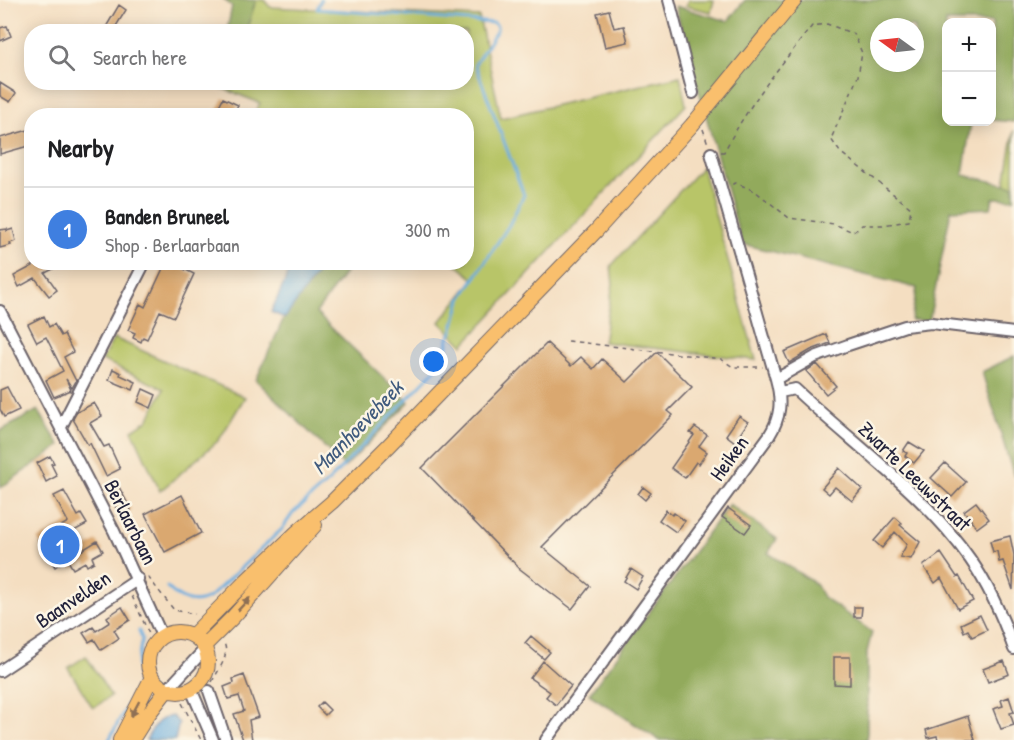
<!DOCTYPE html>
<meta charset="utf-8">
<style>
:root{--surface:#fff;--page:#f2f2f2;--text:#202124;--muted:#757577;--line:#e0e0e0;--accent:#b45309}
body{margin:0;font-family:"Patrick Hand",sans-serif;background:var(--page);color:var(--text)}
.controls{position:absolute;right:18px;top:18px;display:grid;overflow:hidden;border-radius:12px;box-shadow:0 3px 15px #0003}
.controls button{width:54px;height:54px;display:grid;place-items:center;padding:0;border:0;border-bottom:2px solid var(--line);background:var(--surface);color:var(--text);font:30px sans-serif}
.compass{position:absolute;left:870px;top:18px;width:54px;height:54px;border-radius:50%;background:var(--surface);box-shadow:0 3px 15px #0003;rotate:285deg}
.you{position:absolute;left:434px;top:362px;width:21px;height:21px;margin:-15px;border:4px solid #fff;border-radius:50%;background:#1a73e8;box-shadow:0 0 0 9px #1a73e833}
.badge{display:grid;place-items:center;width:39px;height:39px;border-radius:50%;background:var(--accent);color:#fff;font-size:20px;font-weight:700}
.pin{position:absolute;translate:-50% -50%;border:3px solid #fff;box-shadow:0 2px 6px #0006}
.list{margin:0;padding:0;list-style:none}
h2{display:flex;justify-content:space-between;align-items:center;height:78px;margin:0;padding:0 24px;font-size:26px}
h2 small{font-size:20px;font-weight:400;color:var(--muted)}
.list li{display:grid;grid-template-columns:39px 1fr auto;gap:18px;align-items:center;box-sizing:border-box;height:84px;padding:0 24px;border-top:2px solid var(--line)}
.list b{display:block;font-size:22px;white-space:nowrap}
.list p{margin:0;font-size:20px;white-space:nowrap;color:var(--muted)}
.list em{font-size:20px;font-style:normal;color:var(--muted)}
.icon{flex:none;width:33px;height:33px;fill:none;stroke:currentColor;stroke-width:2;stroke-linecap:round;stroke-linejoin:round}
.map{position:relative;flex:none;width:1014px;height:740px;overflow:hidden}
.search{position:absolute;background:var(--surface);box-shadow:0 3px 15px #0003;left:24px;top:24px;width:450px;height:66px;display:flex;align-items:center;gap:15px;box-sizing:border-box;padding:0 21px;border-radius:24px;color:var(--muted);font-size:22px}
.panel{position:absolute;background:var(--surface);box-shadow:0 3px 15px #0003;left:24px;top:108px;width:450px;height:162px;border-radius:24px}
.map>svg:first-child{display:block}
.green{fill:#b8c567;stroke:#6d7451;stroke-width:1.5}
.forest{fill:#92aa5c;stroke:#5a664c;stroke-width:1.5;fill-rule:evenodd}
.water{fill:#6baddf;stroke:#46688d;stroke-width:1.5}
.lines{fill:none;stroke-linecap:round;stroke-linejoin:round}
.stream{stroke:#6baddf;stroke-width:3}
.building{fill:#daa86f}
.minor-casing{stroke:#6c646a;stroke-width:14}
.major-casing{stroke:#6c646a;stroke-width:16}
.path{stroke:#6c646a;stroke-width:1.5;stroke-dasharray:4.5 4.5;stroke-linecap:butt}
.minor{stroke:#fff;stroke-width:10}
.major{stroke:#f9bf6d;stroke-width:14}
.major-bridge-casing{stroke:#6c646a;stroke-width:16;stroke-linecap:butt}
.major-bridge{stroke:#f9bf6d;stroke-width:14}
.oneway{fill:#8e7054}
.labels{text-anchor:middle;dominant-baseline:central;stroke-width:5;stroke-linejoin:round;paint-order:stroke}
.street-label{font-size:21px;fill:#22223b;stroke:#fcf5e5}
.water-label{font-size:22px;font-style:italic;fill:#3f5a7d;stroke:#fcf5e5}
</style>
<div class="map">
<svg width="1014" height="740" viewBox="0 0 1014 740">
<rect width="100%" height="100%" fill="#fcf5e5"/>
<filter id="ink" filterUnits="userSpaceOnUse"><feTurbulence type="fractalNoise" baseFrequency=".0167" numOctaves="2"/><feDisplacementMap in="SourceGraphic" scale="12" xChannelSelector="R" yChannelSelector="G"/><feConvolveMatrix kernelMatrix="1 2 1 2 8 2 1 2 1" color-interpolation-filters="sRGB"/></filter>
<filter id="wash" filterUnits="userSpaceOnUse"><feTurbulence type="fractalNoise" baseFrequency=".008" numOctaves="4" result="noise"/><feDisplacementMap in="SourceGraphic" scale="24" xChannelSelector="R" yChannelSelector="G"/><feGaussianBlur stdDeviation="1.35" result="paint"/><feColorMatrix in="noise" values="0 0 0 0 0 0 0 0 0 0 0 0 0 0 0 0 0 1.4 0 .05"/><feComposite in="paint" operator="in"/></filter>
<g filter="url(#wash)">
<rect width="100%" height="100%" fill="#f4dec1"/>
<path class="green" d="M256 0H264L270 7 479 17 501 118 680 76 686 105 463 345 440 322 474 279 455 263 466 262V116L254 115 260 103 222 88 225 82H466V32L246 31Z
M688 0H714L711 12 686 6Z
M1014 130V186L1005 184Z
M702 167 756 360 603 342 613 284 611 266Z
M114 338 245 397 219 440 160 491 132 430 148 420 164 389 102 360Z
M86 656 111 696 93 708 68 668Z"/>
<path class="forest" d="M224 0H256L246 31H227L232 6Z
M745 0H1014V122L992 120V22H946V122H971L963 175 1014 186V199L993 198 991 208 951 210 929 321 911 320 917 288 742 244 675 6 728 21ZM879 27H915V63H879Z
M325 263H352L316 313 409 402 345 467 256 380 283 320Z
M1014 356V477L982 372Z
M38 410 60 446 0 488V431Z
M729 504 777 539 768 553 816 584 823 597 872 632 867 652V740H659L589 694Z"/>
<path class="water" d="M293 263H324L285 318 271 312Z
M172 716 179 723 175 740H146C153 728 157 718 172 716Z"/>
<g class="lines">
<path class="stream" d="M167 587C180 600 193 607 210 597L282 529 293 513 329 481 447 357 448 339 452 332 461 299 509 225 524 195 475 64 497 30V27L494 23 317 9 321 0
M109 740 140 681 137 666 142 639 139 631"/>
</g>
<g id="blocks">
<path class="building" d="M119 5 126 10 113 31 106 27Z
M609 10 614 28 624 26 628 42 605 47 597 13Z
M7 26 11 36 0 41V28Z
M0 83 16 93 10 102 0 96Z
M223 98 238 105 232 116H214Z
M32 129V145L0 154V138Z
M7 229V231L13 229 16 241 10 243 11 245 0 248V230Z
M40 262H51L53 269 45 273 57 290 49 296 35 278 19 287 14 276Z
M166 262H170L194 274 174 317 160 311 147 339 143 337 141 342 133 338 135 333 128 330 140 304 145 307Z
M44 316 49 327 54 324 61 336 64 334 73 352 64 357 76 381 72 388 66 379 71 390 54 397 46 380 63 371 46 337 37 342 28 324Z
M826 334 830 343 811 350 789 363 784 352Z
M547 343 571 366 581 357 593 369 602 359 627 382 657 352 692 387 668 411 673 415 542 547 590 586 572 609 520 569 422 468Z
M817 364 836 386 826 394 806 371Z
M113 369 121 373 120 375 136 382 133 390 109 380Z
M7 387 19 410 4 417 0 409V390Z
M143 389 156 395 151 408 138 402Z
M94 403 102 416 90 423 104 447 109 445 120 469 106 476 90 443 88 445 73 419 77 412Z
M739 416 748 422 735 442 726 435Z
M695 427 707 435 699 446 707 452 699 464 696 462 685 478 671 468 694 435 690 433Z
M909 442 924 451 914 463 905 456 907 453 903 451Z
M50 456 54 463 51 464 57 476 46 482 37 463Z
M945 463 966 482 952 497 931 478Z
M839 468 862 489 852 501 835 487 829 494 822 488Z
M117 483 131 510 120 515 106 489Z
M643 487 651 493 645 500 638 494Z
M64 491 78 516 81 514 87 524 70 533 81 551 97 541 103 551 92 557 94 562 87 566 85 562 73 569 67 559 55 567 38 540 68 522 54 496Z
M182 495 201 533 165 552 145 514Z
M976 502 989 519 977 528 964 511Z
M728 508 751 525 745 533 722 517Z
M666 510 672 515 674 513 685 521 676 532 659 520Z
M895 517 902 523 900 525 920 542 911 559 900 557 907 544 895 532 882 548 874 541Z
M1010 536 1014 555 1013 590 1003 561 999 562 997 551 993 552 990 541Z
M941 553 957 577 959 576 973 601 958 609 941 578 935 583 923 566Z
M631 569 643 577 636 589 624 581Z
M122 607 130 620 114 630 119 638 101 650 94 639 89 642 83 633 93 627 96 631 110 622 107 617Z
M854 607H862L861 617H854Z
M980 615 987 630 972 637 968 630 964 632 961 624Z
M531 636 550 652 544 659 525 643Z
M834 657H850V685L834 684Z
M543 661 571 686 556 705 546 697 550 692 530 678Z
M1004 661 1009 674 988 682 983 669Z
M244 675 259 717 249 720 252 740H243L234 714 244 711 239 696 228 699 224 687 234 683 233 679Z
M1009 697 1014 712 1010 713 1014 725 1001 729 993 709 1003 706 1001 700Z
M322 702 330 710 325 715 317 707Z
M968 716 975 740H938L937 736 928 738 926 730Z"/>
</g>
</g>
<g filter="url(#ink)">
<use href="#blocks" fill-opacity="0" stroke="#6c646a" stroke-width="1.5"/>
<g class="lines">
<g class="minor-casing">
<path id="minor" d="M669 0 693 93
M0 311 114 531 162 636
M776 379 815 357 848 345 905 326 931 323 1014 333
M780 392 795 389C852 443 925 494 970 559 989 586 1003 618 1014 649
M61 427 145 262
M0 671 138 579
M191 689 213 740
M167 690 205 649
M209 691 226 740
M546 740 769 436C781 417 782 401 776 379L711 153"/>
</g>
<g class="major-casing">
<path id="major" d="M707 107 795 0
M148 662a30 30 0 1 1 60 0a30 30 0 1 1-60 0Z
M193 635 247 580 296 533 332 502 388 446 596 231 692 125
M204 646 234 616 315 525
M120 740 152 677
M132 740 147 716 167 690"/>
</g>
<path class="path" d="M703 129 708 144
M721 152H724C748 105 780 66 812 26L827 24 854 34 862 53 858 76 831 139 840 152 911 208 909 221 883 225H862L853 232 834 224 789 218 755 191 736 183 730 185
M568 341 721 359 733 367H763
M148 577 174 610 195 614
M132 596 149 634
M212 682C218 670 230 656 224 643
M182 703 201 740"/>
<use href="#minor" class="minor"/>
<use href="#major" class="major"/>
<g class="major-bridge-casing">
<path id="major-bridge" d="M692 125 707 107"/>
</g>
<use href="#major-bridge" class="major-bridge"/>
</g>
<defs><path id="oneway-solid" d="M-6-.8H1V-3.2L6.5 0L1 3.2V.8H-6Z" transform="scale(1.5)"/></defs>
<g class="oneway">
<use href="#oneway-solid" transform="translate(244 604) rotate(-47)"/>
<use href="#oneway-solid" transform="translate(135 709) rotate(118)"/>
</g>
</g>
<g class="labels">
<g class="street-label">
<text transform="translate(729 458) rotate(-54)">Heiken</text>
<text transform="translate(915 476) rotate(44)">Zwarte Leeuwstraat</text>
<text transform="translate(131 522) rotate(63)">Berlaarbaan</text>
<text transform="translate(73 599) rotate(-34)">Baanvelden</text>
</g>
<g class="water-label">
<text transform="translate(357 427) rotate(-46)">Maanhoevebeek</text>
</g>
</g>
</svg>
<div class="controls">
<button>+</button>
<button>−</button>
</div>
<svg class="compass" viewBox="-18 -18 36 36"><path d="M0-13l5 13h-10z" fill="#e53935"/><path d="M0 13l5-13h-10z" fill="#757577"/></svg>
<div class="you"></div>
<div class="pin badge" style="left:60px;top:545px;background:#3f7fe0">1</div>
<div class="search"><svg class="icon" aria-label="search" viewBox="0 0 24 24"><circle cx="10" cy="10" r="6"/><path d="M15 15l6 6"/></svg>Search here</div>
<section class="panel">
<h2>Nearby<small></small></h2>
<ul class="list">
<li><span class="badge" style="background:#3f7fe0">1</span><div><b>Banden Bruneel</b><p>Shop · Berlaarbaan</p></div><em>300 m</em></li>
</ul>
</section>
</div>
